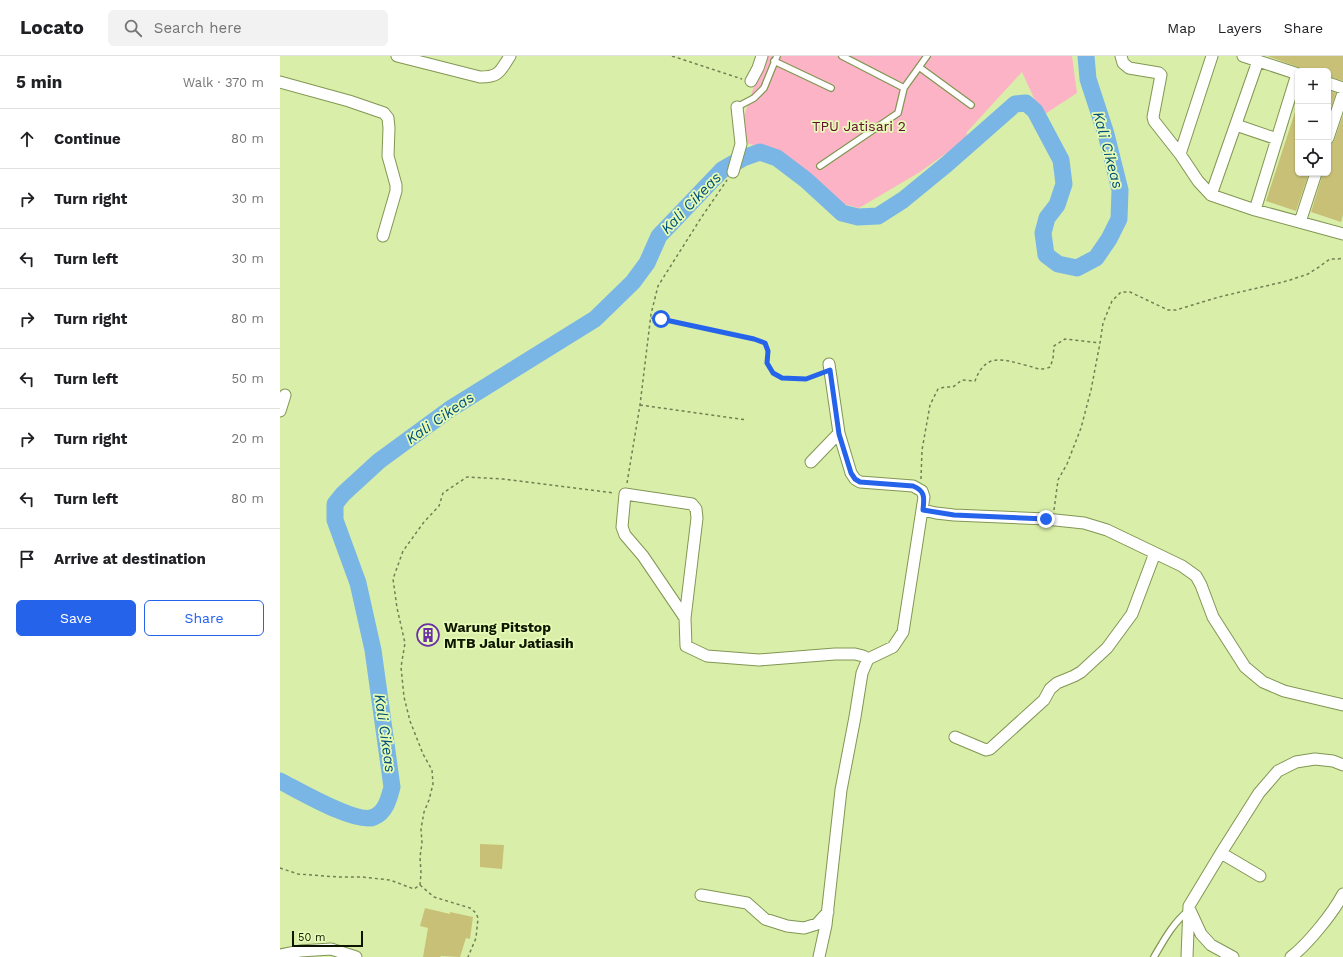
<!DOCTYPE html>
<meta charset="utf-8">
<style>
:root{--surface:#fff;--page:#f2f2f2;--text:#202124;--muted:#757577;--line:#e0e0e0;--accent:#2563eb}
body{margin:0;font-family:"Work Sans",sans-serif;background:var(--page);color:var(--text)}
.controls{position:absolute;right:12px;top:12px;display:grid;overflow:hidden;border-radius:6px;box-shadow:0 1px 3px #0004}
.controls button{width:36px;height:36px;display:grid;place-items:center;padding:0;border:0;border-bottom:1px solid var(--line);background:var(--surface);color:var(--text);font:20px sans-serif}
.scale{position:absolute;left:12px;bottom:10px;width:71px;box-sizing:border-box;padding-left:4px;border:2px solid #0f1600;border-top:0;font-size:11px;line-height:14px;white-space:nowrap;color:#0f1600;-webkit-text-stroke:3px #e6fcb6;paint-order:stroke}
.stop{position:absolute;width:12px;height:12px;margin:-9px;border:3px solid #2563eb;border-radius:50%;background:#fff}
.stop.end{background:#2563eb;border-color:#fff;box-shadow:0 1px 4px #0008}
.list{margin:0;padding:0;list-style:none}
h2{display:flex;justify-content:space-between;align-items:center;height:52px;margin:0;padding:0 16px;font-size:17px}
h2 small{font-size:13px;font-weight:400;color:var(--muted)}
.list li{display:grid;grid-template-columns:26px 1fr auto;gap:12px;align-items:center;box-sizing:border-box;height:60px;padding:0 16px;border-top:1px solid var(--line)}
.list b{display:block;font-size:15px;white-space:nowrap}
.list em{font-size:13px;font-style:normal;color:var(--muted)}
.actions{display:flex;gap:8px;padding:12px 16px}
.actions a{flex:1;padding:9px 0;border:1px solid var(--accent);border-radius:6px;text-align:center;font-size:14px;color:var(--accent)}
.actions .main{background:var(--accent);color:#fff}
.icon{flex:none;width:22px;height:22px;fill:none;stroke:currentColor;stroke-width:2;stroke-linecap:round;stroke-linejoin:round}
.map{position:relative;flex:none;width:1063px;height:901px;overflow:hidden}
header{display:flex;align-items:center;gap:24px;box-sizing:border-box;height:56px;padding:0 20px;background:var(--surface);border-bottom:1px solid var(--line)}
header strong{font-size:19px}
nav{display:flex;gap:22px;margin-inline-start:auto;font-size:14px}
.search{width:280px;height:36px;background:var(--page);display:flex;align-items:center;gap:10px;box-sizing:border-box;padding:0 14px;border-radius:6px;color:var(--muted);font-size:15px}
main{display:flex}
aside{flex:1;background:var(--surface)}
.map>svg:first-child{display:block}
.green{fill:#fdb3c6}
.lines{fill:none;stroke-linecap:round;stroke-linejoin:round}
.river{stroke:#7ab6e5;stroke-width:17}
.building{fill:#c9c078}
.lane-casing{stroke:#829653;stroke-width:8}
.street-casing{stroke:#829653;stroke-width:13}
.path{stroke:#717f52;stroke-width:1.5;stroke-dasharray:3 3;stroke-linecap:butt}
.lane{stroke:#fff;stroke-width:5.5}
.street{stroke:#fff;stroke-width:11}
.route{stroke:#2563eb;stroke-width:5}
.labels{text-anchor:middle;dominant-baseline:central;stroke-width:3.5;stroke-linejoin:round;paint-order:stroke}
.park-label{font-size:14px;fill:#640c31;stroke:#e6fcb6}
.poi-label{font-size:14px;font-weight:bold;fill:#0f1600;stroke:#e6fcb6;text-anchor:start}
.water-label{font-size:15px;font-style:italic;fill:#02507b;stroke:#e6fcb6}
</style>
<header>
<strong>Locato</strong>
<div class="search"><svg class="icon" aria-label="search" viewBox="0 0 24 24"><circle cx="10" cy="10" r="6"/><path d="M15 15l6 6"/></svg>Search here</div>
<nav><a>Map</a><a>Layers</a><a>Share</a></nav>
</header>
<main>
<aside>
<h2>5 min<small>Walk · 370 m</small></h2>
<ul class="list">
<li><svg class="icon" aria-label="ahead" viewBox="0 0 24 24"><path d="M12 20V5M6 11l6-6 6 6"/></svg><div><b>Continue</b></div><em>80 m</em></li>
<li><svg class="icon" aria-label="right" viewBox="0 0 24 24"><path d="M7 20v-9h11M14 6l5 5-5 5"/></svg><div><b>Turn right</b></div><em>30 m</em></li>
<li><svg class="icon" aria-label="left" viewBox="0 0 24 24"><path d="M17 20v-9H6M10 6l-5 5 5 5"/></svg><div><b>Turn left</b></div><em>30 m</em></li>
<li><svg class="icon" aria-label="right" viewBox="0 0 24 24"><path d="M7 20v-9h11M14 6l5 5-5 5"/></svg><div><b>Turn right</b></div><em>80 m</em></li>
<li><svg class="icon" aria-label="left" viewBox="0 0 24 24"><path d="M17 20v-9H6M10 6l-5 5 5 5"/></svg><div><b>Turn left</b></div><em>50 m</em></li>
<li><svg class="icon" aria-label="right" viewBox="0 0 24 24"><path d="M7 20v-9h11M14 6l5 5-5 5"/></svg><div><b>Turn right</b></div><em>20 m</em></li>
<li><svg class="icon" aria-label="left" viewBox="0 0 24 24"><path d="M17 20v-9H6M10 6l-5 5 5 5"/></svg><div><b>Turn left</b></div><em>80 m</em></li>
<li><svg class="icon" aria-label="arrive" viewBox="0 0 24 24"><path d="M6 21V4h12l-3 4 3 4H6"/></svg><div><b>Arrive at destination</b></div></li>
</ul>
<div class="actions"><a class="main">Save</a><a>Share</a></div>
</aside>
<div class="map">
<svg width="1063" height="901" viewBox="0 0 1063 901">
<rect width="100%" height="100%" fill="#d9efa9"/>
<path class="green" d="M484 0H792L797 37 762 60 742 16 687 76 686 83 640 116 579 152 556 146 504 98 456 84Z"/>
<g class="lines">
<path class="river" d="M0 725C18 734 77 769 94 761 106 756 109 742 112 731L93 594 78 527 55 464V448L63 438 99 405 170 353 315 263 353 226 367 207 379 180 442 114 463 102 480 96 497 102 526 124 562 157 578 161 598 160 623 144 667 108 735 48 746 47 755 55 781 104 784 128 777 149 767 162 763 177 766 199 778 208 797 212 816 202 829 183 839 163 840 134 826 78 808 23 806 0"/>
</g>
<path class="building" d="M987 0H1063V25L1048 20V15H1029Z
M1048 34 1056 37 1048 60Z
M1016 53H1018V117H1029L1016 155 986 145Z
M1063 59V159L1061 166 1031 156 1043 117H1048V89L1052 87 1054 85Z
M140 572 156 573V586L139 585Z
M200 788 224 789 222 813 200 811Z
M145 852 170 858V856L193 861 190 883 186 882 180 901 161 900 160 901H143L148 872 140 870Z"/>
<g class="lines">
<g class="lane-casing">
<path id="lane" d="M562 0 624 32 647 0
M494 5 551 32
M639 11 691 49
M457 51 474 42 484 32 497 0
M540 110 618 57 624 32
M874 901C884 884 893 867 908 855"/>
</g>
<g class="street-casing">
<path id="street" d="M117 0 200 21C220 21 220 15 230 0
M841 0 843 7 849 12 879 17 881 19 873 61 874 65 900 98 918 125 931 139 975 154 1063 178
M963 0 1018 18
M471 25 478 12 482 0
M0 26 69 45 104 57 108 62 109 72 108 100 116 129V135L103 180
M1048 27 1063 32
M956 69 997 83
M1048 82 1063 37
M900 98 932 0
M453 116 461 88 457 51
M931 139 978 5
M975 154 1017 18
M1020 166 1036 117
M0 355 5 339
M531 406 559 377
M643 454 656 457 674 459 766 463 804 467 827 474 875 497 902 510 916 520 921 529 933 561 965 611 983 626 1004 635 1063 649
M405 562 363 500 345 479 342 471 345 438 412 448 416 453 417 462 405 562 406 590 427 600 479 604 555 598H575L583 600 588 603
M675 681 706 694 710 693 764 644 770 633 777 627 794 620 801 616 827 592 852 558 875 497
M941 797 980 820
M421 839 467 847 485 863 507 870 524 872 537 868 548 856
M909 852 921 878 931 889 953 901
M0 899 20 895 51 893 76 901
M539 901 546 869 561 734 575 661 582 617 588 603 613 591 623 576 644 441 642 435 633 430 580 426 575 423 571 417 559 377 549 308
M907 901 909 850 941 797 979 737 998 715 1016 706 1035 703 1053 705 1063 709
M1011 901C1028 888 1053 857 1063 838"/>
</g>
<path class="path" d="M392 0 462 23
M371 262 398 267 474 283 485 287 489 295 487 307 493 317 502 322 526 323 541 318
M360 349 467 364
M641 423 642 394 650 349 658 333 665 331H673L682 324 695 325C706 295 724 304 749 310 753 311 757 313 761 313 764 313 768 312 770 311L773 303 774 290 785 283 820 287 823 267 832 245 841 236H850L888 254H896L939 241 1007 225 1028 218 1039 211 1050 203H1058L1063 202
M347 427 360 349 371 258 378 230 421 162 447 124
M774 454 778 424 787 408 801 372 811 334 820 287
M0 812 18 818 58 821H82L110 824 134 833 140 829 141 817 140 801 142 787 141 773 144 756 149 744 153 728 152 714 143 698 130 665 124 641 121 611 125 587 117 552 113 523 123 495 144 466 159 450 163 437 187 421 223 423 334 437
M140 829 154 841 190 852 196 857 198 862 196 882 188 901"/>
<use href="#lane" class="lane"/>
<use href="#street" class="street"/>
</g>
<g class="lines">
<path class="route" d="M381 263 474 283 485 287 488 295 487 307 493 317 502 322 526 323 550 314 559 378 571 417 575 423 580 426 633 430C646 435 644 443 643 454L674 459 766 463"/>
</g>
<defs>
<g id="building-ring" transform="scale(1.15)"><circle r="9.5" fill="#e6fcb6" stroke="#6b30a6" stroke-width="1.5"/><path d="M-4-6H4V6H1V3H-1V6H-4ZM-2.5-4.3h1.7v1.8h-1.7ZM.8-4.3h1.7v1.8H.8ZM-2.5-1h1.7V.8h-1.7ZM.8-1h1.7V.8H.8Z" fill="#6b30a6"/></g>
</defs>
<g fill-rule="evenodd">
<use href="#building-ring" x="148" y="579"/>
</g>
<g class="labels">
<g class="park-label">
<text x="579" y="70">TPU Jatisari 2</text>
</g>
<g class="poi-label">
<text x="164" y="571">Warung Pitstop<tspan x="164" dy="16">MTB Jalur Jatiasih</tspan></text>
</g>
<g class="water-label">
<text transform="translate(828 94) rotate(75)">Kali Cikeas</text>
<text transform="translate(411 147) rotate(-46)">Kali Cikeas</text>
<text transform="translate(160 362) rotate(-35)">Kali Cikeas</text>
<text transform="translate(105 677) rotate(82)">Kali Cikeas</text>
</g>
</g>
</svg>
<div class="controls">
<button>+</button>
<button>−</button>
<button><svg class="icon" aria-label="locate" viewBox="0 0 24 24"><circle cx="12" cy="12" r="6"/><path d="M12 2v4M12 18v4M2 12h4M18 12h4"/></svg></button>
</div>
<div class="scale">50 m</div>
<div class="stop" style="left:381px;top:263px"></div>
<div class="stop end" style="left:766px;top:463px"></div>
</div>
</main>
